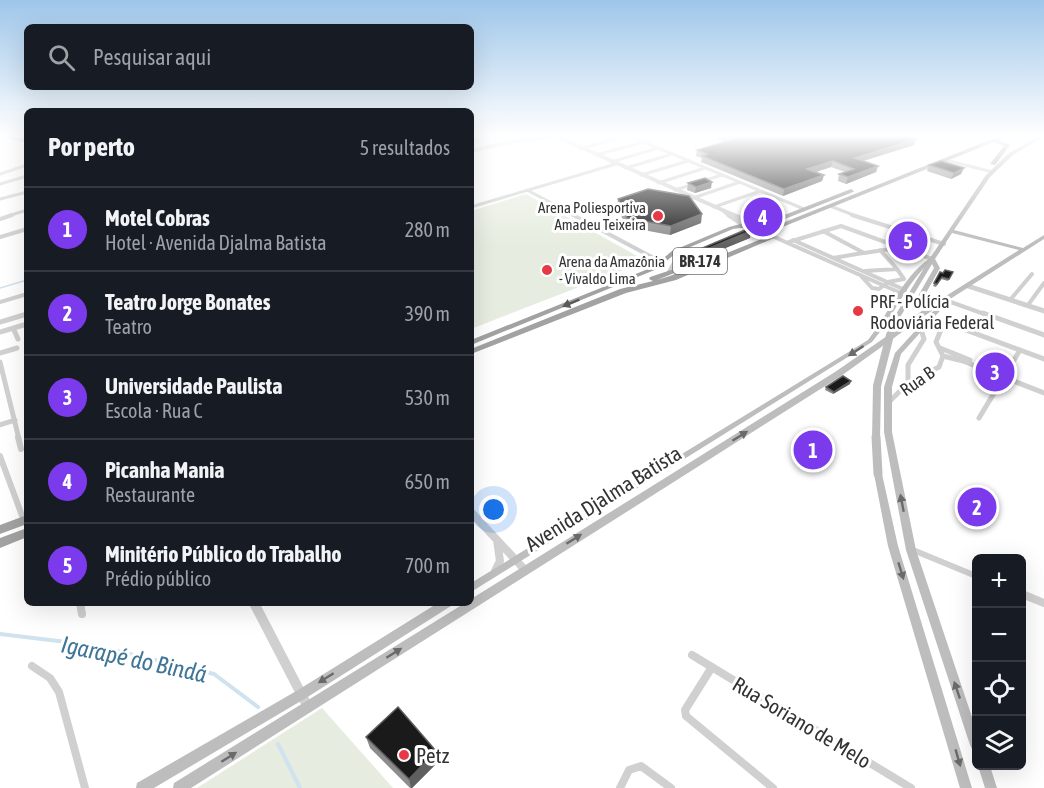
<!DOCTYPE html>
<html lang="pt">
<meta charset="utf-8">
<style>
:root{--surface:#171b24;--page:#242831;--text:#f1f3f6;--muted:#9ea1a6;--line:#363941;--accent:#7c3aed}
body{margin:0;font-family:"Asap Condensed",sans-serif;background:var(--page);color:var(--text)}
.controls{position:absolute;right:18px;bottom:18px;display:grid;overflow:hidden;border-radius:9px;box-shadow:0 6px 24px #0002}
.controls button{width:54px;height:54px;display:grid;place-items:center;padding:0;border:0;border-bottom:2px solid var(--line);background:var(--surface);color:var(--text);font:30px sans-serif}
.you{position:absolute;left:494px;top:510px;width:21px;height:21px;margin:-15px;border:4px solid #fff;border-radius:50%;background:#1a73e8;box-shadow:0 0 0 9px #1a73e833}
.badge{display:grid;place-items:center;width:39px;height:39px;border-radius:50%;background:var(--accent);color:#fff;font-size:20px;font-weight:700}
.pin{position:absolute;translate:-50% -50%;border:3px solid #fff;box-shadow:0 2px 6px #0006}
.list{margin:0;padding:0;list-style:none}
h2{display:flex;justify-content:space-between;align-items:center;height:78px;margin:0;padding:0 24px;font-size:26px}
h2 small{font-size:20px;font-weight:400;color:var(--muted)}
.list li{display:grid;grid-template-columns:39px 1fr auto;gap:18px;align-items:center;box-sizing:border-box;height:84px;padding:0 24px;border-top:2px solid var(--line)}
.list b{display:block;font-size:22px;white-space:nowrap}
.list p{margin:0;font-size:20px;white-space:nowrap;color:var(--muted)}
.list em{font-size:20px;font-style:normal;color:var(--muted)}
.icon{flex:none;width:33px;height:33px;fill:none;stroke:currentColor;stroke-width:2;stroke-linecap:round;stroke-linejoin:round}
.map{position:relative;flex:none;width:1044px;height:788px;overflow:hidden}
.search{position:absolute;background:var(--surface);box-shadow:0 6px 24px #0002;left:24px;top:24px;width:450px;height:66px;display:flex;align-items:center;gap:15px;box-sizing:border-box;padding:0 21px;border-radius:9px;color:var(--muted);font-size:22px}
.panel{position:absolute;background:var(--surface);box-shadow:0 6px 24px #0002;left:24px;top:108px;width:450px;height:498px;border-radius:9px}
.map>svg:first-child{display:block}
.green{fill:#e6ecdf}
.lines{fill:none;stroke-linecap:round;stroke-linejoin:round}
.stream-far1{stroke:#cfe2ee;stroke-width:1.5}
.stream{stroke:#cfe2ee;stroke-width:4}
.minor-far4{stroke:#d0d0d0;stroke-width:3}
.minor-far3{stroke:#d0d0d0;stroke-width:4}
.minor-far2{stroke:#d0d0d0;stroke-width:5}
.minor-far1{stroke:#d0d0d0;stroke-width:6}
.minor{stroke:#d0d0d0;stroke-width:8}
.tertiary-far3{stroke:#d0d0d0;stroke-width:4}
.tertiary-far2{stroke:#d0d0d0;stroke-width:5}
.tertiary-far1{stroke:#d0d0d0;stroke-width:8}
.tertiary{stroke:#d0d0d0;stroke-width:10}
.secondary{fill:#bdbdbd;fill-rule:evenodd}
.trunk{fill:#a2a2a2;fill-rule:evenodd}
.secondary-bridge-far1{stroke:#bdbdbd;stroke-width:8}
.secondary-bridge{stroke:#bdbdbd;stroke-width:9}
.wall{fill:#8c8c8c}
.shaded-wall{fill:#5f5f5f}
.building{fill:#1a1a1a;stroke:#5f5f5f;stroke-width:1.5}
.oneway{fill:#5a5a5a}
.oneway2{fill:#6a6a6a}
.poi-dot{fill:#e63946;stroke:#fff;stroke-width:2}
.labels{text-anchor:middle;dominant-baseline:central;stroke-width:6;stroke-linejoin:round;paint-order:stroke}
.far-poi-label{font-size:15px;fill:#333;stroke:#fff;text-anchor:end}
.shield{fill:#fff;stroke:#707070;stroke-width:1.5}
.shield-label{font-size:16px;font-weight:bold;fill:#333}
.poi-label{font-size:18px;fill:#333;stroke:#fff;text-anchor:start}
.street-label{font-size:18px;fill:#333;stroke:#fff}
.near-street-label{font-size:21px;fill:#333;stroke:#fff}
.near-poi-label{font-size:21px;fill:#333;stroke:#fff;text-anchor:start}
.near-water-label{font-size:24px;font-style:italic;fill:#3f7597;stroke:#fff}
</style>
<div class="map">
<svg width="1044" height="788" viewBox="0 0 1044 788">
<rect width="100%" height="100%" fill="#fff"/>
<path class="green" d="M526 194 646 261 471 329V211Z
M322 708 393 788H197Z"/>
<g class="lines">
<path class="stream-far1" d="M471 145 501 137
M0 288 27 280"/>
<path class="stream" d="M0 634 91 645 214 674 258 707
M278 744 300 788"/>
<path class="minor-far4" d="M632 137 804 209
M580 149 621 137
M596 155 644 142
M945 160 993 172
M611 162 658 148
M626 168 672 154
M0 174 27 165
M641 175 688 161
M658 183 705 168
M0 184 27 176
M527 190 576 216
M675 190 722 175
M693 198 740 182
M0 199 27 192
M830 206 856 216
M471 207 616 164
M714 207 760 191
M724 212 730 216
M8 216 27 210"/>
<path class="minor-far3" d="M573 215 663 263
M728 215 746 227
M852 215 944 244
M0 219 12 215
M823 231 864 253 897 248
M745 232 772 229
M772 236 903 294
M0 237 27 229
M793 240 905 290
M789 242 841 226 932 259
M833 258 863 253
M865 271 897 269 880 250
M669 272 675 261 698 252
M862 277 872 288 879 289 888 282 904 279 897 269
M945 300 987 315
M1010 300 1032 274
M0 302 27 294
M1028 305 1044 283
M24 315 27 314"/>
<path class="minor-far2" d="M983 313 1044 335
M931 317 1044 359
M0 322 27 314
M13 328 18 339
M0 332 27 324
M940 348 970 360
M0 353 17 348
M943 356 963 361 1044 393
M0 362 19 439
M990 368 1011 378
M908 383V365L924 339 921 329
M888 403 908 383 939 367 943 356 936 342 944 322
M979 418 1020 350
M0 425 15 420"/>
<path class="minor-far1" d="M18 437 21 449
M0 456 24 521
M913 550 976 576"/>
<path class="minor" d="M1022 594 1044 603
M80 603 82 614
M692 655 911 788
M32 666 50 678 59 692 85 788
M712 667 685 710 686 716 773 788
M620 788 629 770 641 766 671 788"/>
<path class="tertiary-far3" d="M558 137 736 216
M471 141 486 137
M471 151 514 141 550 137"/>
<path class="tertiary-far2" d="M733 215 760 227
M968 286 1044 311"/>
<path class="tertiary-far1" d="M471 512 525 570
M495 571 500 561 497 540"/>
<path class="tertiary" d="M254 603 308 707"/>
<path class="secondary" d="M1038 137H1043L1013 155 990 177 954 230 1023 248 1044 235V239L947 301 948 302 947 303 901 354 892 387V432L916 550 976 729V751L972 749 970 745 906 550 884 432V387L895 353 937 307 841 376 191 788H173L174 783 465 603H471V599L835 372 887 336 893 319 924 268C903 290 892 319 872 342L471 592V583L868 340C890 313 901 278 930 258L986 175 1009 153ZM952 233 1019 250 930 306 921 302 940 268 935 259ZM932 264 934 268 914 303 926 308 895 330 899 319Z
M878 471 881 472 882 474 898 546 972 788H960L888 546 874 474 875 472Z
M438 603H452L451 606 306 698 154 788H136L137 783 298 690Z
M978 766H990L997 788H985Z"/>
<path class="trunk" d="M997 137H1004L999 140 1010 145 995 165 990 164 1004 146 994 142 775 230 774 238 676 280 626 293 471 354V349L620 289 653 281 649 279 650 277 692 263 694 262 697 264 657 280 670 276 769 236 770 228Z
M851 189 854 191 853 192 762 228H740L733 229 676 253 657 269 471 345V340L653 267 672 251 729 227 740 224 759 225Z
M27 515V524L0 534V525Z
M27 528V537L0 548V538Z"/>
<path class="secondary-bridge-far1" d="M876 439 877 386 890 335"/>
<path class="secondary-bridge" d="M876 437 878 474"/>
</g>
<path class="wall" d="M3 137H27V143Z
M718 137H909L914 145 863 161 878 166 876 172 846 184 838 181 839 174 845 172 831 167 816 172 824 175 822 181 783 196 701 162 702 158 696 156 697 150 725 142 717 139Z
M929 165 961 174 951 179 927 171Z
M688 183 711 188 695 193 687 190Z
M618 199 701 223 670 235 627 227 617 208Z
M752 211 777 215 761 222 751 218Z
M750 238 696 260H691L693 252Z
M940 272 943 273 953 272 948 281 941 279 936 287 933 286Z
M850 384 833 394 825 390 826 387Z
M366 737 438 762 412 788H410L370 748Z"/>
<path class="shaded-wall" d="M916 139 914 145 853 164 855 158Z
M833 161 831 167 806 175 807 169Z
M878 166 876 172 846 184 848 177Z
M964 168 961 174 951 179 954 173Z
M824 175 822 181 783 196 784 189Z
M712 182 711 188 695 193 696 187Z
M779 209 777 215 761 222 762 215Z
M702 214 701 223 670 235 671 226Z
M751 231 750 238 696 260 697 253Z
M851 381 850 384 833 394 834 392Z
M436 751 438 762 412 788H411L409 779Z"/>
<path class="building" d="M729 137H909L916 139 855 158 878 166 848 177 839 174 854 169 833 161 807 169 824 175 784 189 702 156 707 154 697 150 734 139Z
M941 161 964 168 954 173 929 165Z
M705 178 712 182 696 187 688 183Z
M648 189 689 196 702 214 671 226 627 218 618 199Z
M768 204 779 209 762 215 752 211Z
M747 229 751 231 697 253 693 252Z
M945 270 953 272 949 279 942 277 937 284 934 283 940 272 943 273Z
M843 376 851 381 834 392 826 387Z
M398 707 436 751 409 779 366 737Z"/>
<defs><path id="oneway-solid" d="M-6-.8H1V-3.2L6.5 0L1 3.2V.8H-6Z" transform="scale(1.5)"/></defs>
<use class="oneway" href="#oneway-solid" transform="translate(571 303) rotate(158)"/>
<g class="oneway2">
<use href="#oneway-solid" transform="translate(856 351) rotate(147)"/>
<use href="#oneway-solid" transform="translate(740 436) rotate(-32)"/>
<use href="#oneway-solid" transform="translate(902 503) rotate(-101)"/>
<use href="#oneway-solid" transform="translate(574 539) rotate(-32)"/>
<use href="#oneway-solid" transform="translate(901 571) rotate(73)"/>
<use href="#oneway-solid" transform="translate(394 653) rotate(-32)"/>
<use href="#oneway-solid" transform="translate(326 678) rotate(148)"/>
<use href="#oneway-solid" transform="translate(957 690) rotate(-109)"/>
<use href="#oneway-solid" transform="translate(229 757) rotate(-32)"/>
<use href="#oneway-solid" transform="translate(958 758) rotate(74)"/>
</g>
<linearGradient id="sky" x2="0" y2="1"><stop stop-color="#9ec6ea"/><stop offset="0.55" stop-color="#fff"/><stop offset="1" stop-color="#fff" stop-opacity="0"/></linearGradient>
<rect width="1044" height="247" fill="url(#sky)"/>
<g class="poi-dot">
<circle cx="658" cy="216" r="6"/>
<circle cx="547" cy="270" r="6"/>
<circle cx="858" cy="311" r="6"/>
<circle cx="404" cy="755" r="6"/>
</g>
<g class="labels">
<g class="far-poi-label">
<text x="646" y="207">Arena Poliesportiva<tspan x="646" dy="17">Amadeu Teixeira</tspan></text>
<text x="559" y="261" text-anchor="start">Arena da Amazônia<tspan x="559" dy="17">- Vivaldo Lima</tspan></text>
</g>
<rect class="shield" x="673" y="248" width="54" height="26" rx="4.5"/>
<g class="shield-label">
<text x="700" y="261">BR-174</text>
</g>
<g class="poi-label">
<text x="870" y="301">PRF - Polícia<tspan x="870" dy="21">Rodoviária Federal</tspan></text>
</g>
<g class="street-label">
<text transform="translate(917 381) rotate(-35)">Rua B</text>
</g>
<g class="near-street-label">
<text transform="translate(603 498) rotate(-32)">Avenida Djalma Batista</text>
<text transform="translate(802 722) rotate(31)">Rua Soriano de Melo</text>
</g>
<g class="near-poi-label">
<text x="416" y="755">Petz</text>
</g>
<g class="near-water-label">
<text transform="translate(134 659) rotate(12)">Igarapé do Bindá</text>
</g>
</g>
</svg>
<div class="controls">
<button>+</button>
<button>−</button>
<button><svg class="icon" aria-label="locate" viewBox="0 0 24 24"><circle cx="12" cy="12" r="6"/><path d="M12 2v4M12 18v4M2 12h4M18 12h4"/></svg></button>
<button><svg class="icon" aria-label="layers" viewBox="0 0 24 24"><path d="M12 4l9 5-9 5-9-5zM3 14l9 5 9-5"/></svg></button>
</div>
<div class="you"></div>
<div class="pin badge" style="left:813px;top:450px">1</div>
<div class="pin badge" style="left:977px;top:507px">2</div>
<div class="pin badge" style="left:995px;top:372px">3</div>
<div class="pin badge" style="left:763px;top:217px">4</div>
<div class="pin badge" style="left:908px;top:241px">5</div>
<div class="search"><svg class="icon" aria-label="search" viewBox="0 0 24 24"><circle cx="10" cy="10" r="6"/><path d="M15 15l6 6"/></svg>Pesquisar aqui</div>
<section class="panel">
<h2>Por perto<small>5 resultados</small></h2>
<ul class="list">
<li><span class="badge">1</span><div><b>Motel Cobras</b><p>Hotel · Avenida Djalma Batista</p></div><em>280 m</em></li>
<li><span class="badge">2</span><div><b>Teatro Jorge Bonates</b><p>Teatro</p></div><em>390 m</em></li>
<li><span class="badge">3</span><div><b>Universidade Paulista</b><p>Escola · Rua C</p></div><em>530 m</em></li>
<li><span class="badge">4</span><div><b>Picanha Mania</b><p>Restaurante</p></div><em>650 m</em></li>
<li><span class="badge">5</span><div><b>Minitério Público do Trabalho</b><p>Prédio público</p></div><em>700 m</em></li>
</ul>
</section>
</div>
